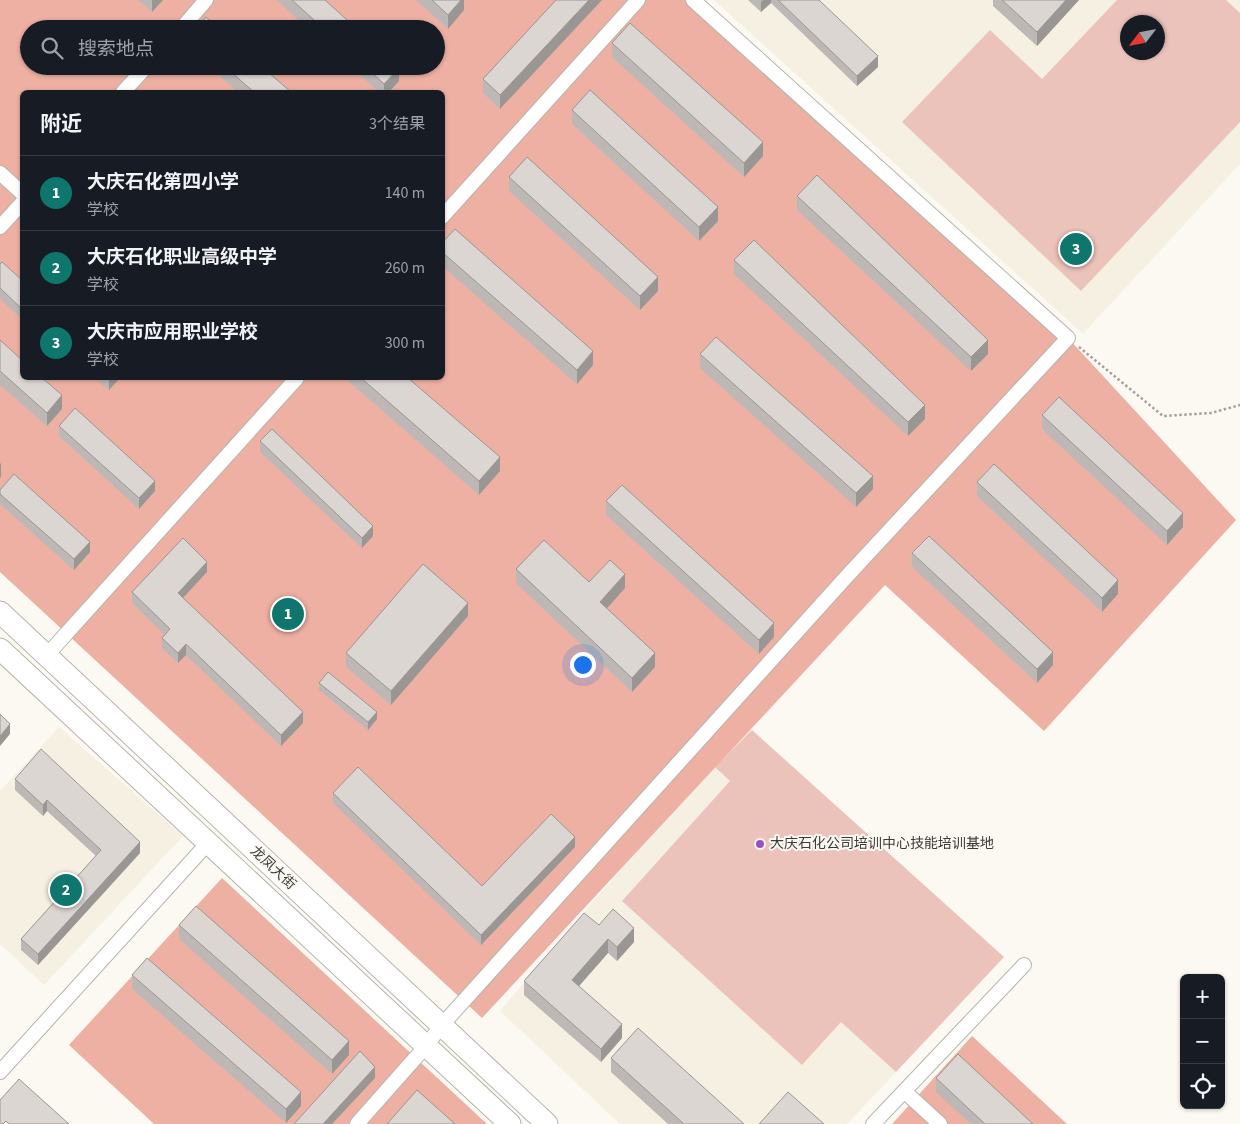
<!DOCTYPE html>
<html lang="zh">
<meta charset="utf-8">
<style>
:root{--surface:#171b24;--page:#242831;--text:#f1f3f6;--muted:#9ea1a6;--line:#363941;--accent:#0f766e}
body{margin:0;font-family:"Source Sans 3","Noto Sans SC",sans-serif;background:var(--page);color:var(--text)}
.controls{position:absolute;right:15px;bottom:15px;display:grid;overflow:hidden;border-radius:8px;box-shadow:0 1px 4px #0004}
.controls button{width:45px;height:45px;display:grid;place-items:center;padding:0;border:0;border-bottom:1px solid var(--line);background:var(--surface);color:var(--text);font:25px sans-serif}
.compass{position:absolute;left:1120px;top:15px;width:45px;height:45px;border-radius:50%;background:var(--surface);box-shadow:0 1px 4px #0004;rotate:238deg}
.you{position:absolute;left:582px;top:664px;width:18px;height:18px;margin:-12px;border:4px solid #fff;border-radius:50%;background:#1a73e8;box-shadow:0 0 0 8px #1a73e833}
.badge{display:grid;place-items:center;width:32px;height:32px;border-radius:50%;background:var(--accent);color:#fff;font-size:16px;font-weight:700}
.pin{position:absolute;translate:-50% -50%;border:2px solid #fff;box-shadow:0 1px 5px #0006}
.list{margin:0;padding:0;list-style:none}
h2{display:flex;justify-content:space-between;align-items:center;height:65px;margin:0;padding:0 20px;font-size:21px}
h2 small{font-size:16px;font-weight:400;color:var(--muted)}
.list li{display:grid;grid-template-columns:32px 1fr auto;gap:15px;align-items:center;box-sizing:border-box;height:75px;padding:0 20px;border-top:1px solid var(--line)}
.list b{display:block;font-size:19px;white-space:nowrap}
.list p{margin:0;font-size:16px;white-space:nowrap;color:var(--muted)}
.list em{font-size:16px;font-style:normal;color:var(--muted)}
.icon{flex:none;width:28px;height:28px;fill:none;stroke:currentColor;stroke-width:2;stroke-linecap:round;stroke-linejoin:round}
.map{position:relative;flex:none;width:1240px;height:1124px;overflow:hidden}
.search{position:absolute;background:var(--surface);box-shadow:0 1px 4px #0004;left:20px;top:20px;width:425px;height:55px;display:flex;align-items:center;gap:12px;box-sizing:border-box;padding:0 18px;border-radius:28px;color:var(--muted);font-size:19px}
.panel{position:absolute;background:var(--surface);box-shadow:0 1px 4px #0004;left:20px;top:90px;width:425px;height:290px;border-radius:8px}
.map>svg:first-child{display:block}
.built{fill:#f5f0e2;fill-rule:evenodd}
.green{fill:#ecc3ba;fill-rule:evenodd}
.forest{fill:#edb0a3;fill-rule:evenodd}
.lines{fill:none;stroke-linecap:round;stroke-linejoin:round}
.street-casing{stroke:#b6b4ae;stroke-width:16}
.primary-casing{stroke:#b6b4ae;stroke-width:23}
.path{stroke:#a3a19d;stroke-width:2.5;stroke-dasharray:2.5 2.5;stroke-linecap:butt}
.street{stroke:#fff;stroke-width:14}
.primary{stroke:#fff;stroke-width:21}
.wall{fill:#bdb8b5}
.shaded-wall{fill:#9a9693}
.building{fill:#dcd6d2;stroke:#9a9693}
.poi-dot{fill:#9b51c4;stroke:#fcf9f3;stroke-width:2}
.labels{text-anchor:middle;dominant-baseline:central;stroke-width:4;stroke-linejoin:round;paint-order:stroke}
.poi-label{font-size:14px;fill:#3c3b38;stroke:#fcf9f3;text-anchor:start}
.street-label{font-size:14px;fill:#3c3b38;stroke:#fcf9f3}
</style>
<div class="map">
<svg width="1240" height="1124" viewBox="0 0 1240 1124">
<rect width="100%" height="100%" fill="#fcf9f3"/>
<path class="built" d="M714 0H1240V164L1083 334ZM1128 22H1158V52H1128Z
M745 724 1004 957 847 1124H620L500 1011Z
M59 727 183 836 44 985 0 944V791Z"/>
<path class="green" d="M1117 0H1226L1240 13V122L1081 291 902 122 990 30 1042 79ZM1158 22V52H1128V22Z
M752 730 1004 957 896 1072 841 1022 802 1065 622 901 730 781 715 767Z"/>
<path class="forest" d="M0 0H693L1068 338 1236 520 1044 731 885 585 482 1018 0 572ZM29 29H436V66H29ZM22 92H442V378H22Z
M222 878 487 1124H154L69 1045Z
M972 1036 1067 1124H892Z"/>
<g class="lines">
<g class="street-casing">
<path id="street" d="M181 29 206 0
M123 92 147 66
M0 173 22 193
M442 217 638 0
M0 227 22 203
M47 655 297 378
M0 1072 208 843
M904 1091 940 1124
M357 1124 426 1046 441 1026 848 575 1068 338 693 0
M873 1124 1024 965"/>
</g>
<g class="primary-casing">
<path id="primary" d="M0 612 547 1124
M0 649 510 1124"/>
</g>
<path class="path" d="M1079 347 1163 416 1211 413 1240 405"/>
<use href="#street" class="street"/>
<use href="#primary" class="primary"/>
</g>
<path class="wall" d="M138 0H163L152 12Z
M277 0H325L357 29H308Z
M416 0H464V10L448 29Z
M556 0 500 109 483 93V79Z
M748 0H819L878 67 857 86 771 3 761 12Z
M993 0H1079L1037 46 993 6Z
M612 43 763 156 744 177 612 57Z
M208 66H261L291 92H238Z
M350 66H398L399 81 389 92H379Z
M572 110 718 221 699 241 572 124Z
M509 177 658 291 640 310 509 191Z
M797 196 988 354 971 371 797 210Z
M442 243 593 365 577 384 442 266Z
M734 260 925 419 908 436 734 274Z
M0 264 22 280V319L0 299Z
M0 340 62 409 47 426 0 385Z
M700 354 873 489 856 507 700 368Z
M94 378H120L109 390Z
M345 378H408L500 471 479 495Z
M1042 415 1183 527 1167 545 1042 429Z
M59 426 155 491 139 509 59 436Z
M260 441 373 536 362 548 260 452Z
M977 482 1118 594 1102 612 977 496Z
M0 490 90 552 74 570 0 504Z
M606 501 774 637 759 654 606 515Z
M912 553 1053 665 1037 683 912 567Z
M516 569 625 588 607 608 655 667 632 692 516 583Z
M207 572 183 598 303 723 281 746 186 655 178 663 162 648V638L165 635 132 603V592Z
M468 616 391 705 346 667V653Z
M319 683 377 719 368 730 319 690Z
M15 779 140 853 38 965 21 950V939L96 856 47 811 43 816 15 790Z
M333 793 482 886 575 847 481 945 333 803Z
M179 925 349 1055 332 1074 179 939Z
M599 925 634 942 617 961 608 953 579 986 622 1038 601 1062 524 995V981Z
M132 975 301 1106 286 1123 132 989Z
M611 1058 744 1124H668L611 1072Z
M936 1078 1033 1124H971L936 1092Z"/>
<path class="shaded-wall" d="M152 0H163L152 12Z
M461 0H464V10L448 29V15Z
M589 0H602L500 109V95Z
M763 0H771V3L761 12V2Z
M1066 0H1079L1037 46V32Z
M878 56V67L857 86V76Z
M399 68V81L389 92H384V84Z
M763 142V156L744 177V163Z
M718 207V221L699 241V227Z
M658 277V291L640 310V296Z
M988 340V354L971 371V357Z
M593 351V365L577 384V370Z
M111 378H120L109 390V380Z
M62 395V409L47 426V413Z
M925 405V419L908 436V422Z
M500 457V471L479 495V481Z
M1 463V477L0 478V464Z
M873 476V489L856 507V493Z
M155 481V491L139 509V498Z
M1183 513V527L1167 545V531Z
M373 526V536L362 548V538Z
M90 542V552L74 570V559Z
M207 562V572L178 603V593Z
M625 574V588L600 616V602Z
M1118 580V594L1102 612V598Z
M468 603V616L391 705V691Z
M774 623V637L759 654V640Z
M186 644V655L178 663V653Z
M1053 652V665L1037 683V669Z
M655 653V667L632 692V678Z
M303 712V723L281 746V735Z
M377 712V719L368 730V722Z
M10 724V734L0 746V736Z
M47 800V811L43 816V805Z
M575 837V847L481 945V935Z
M140 842V853L38 965V954Z
M634 928V942L617 961V947Z
M608 939V953L572 994V980Z
M622 1024V1038L601 1062V1049Z
M349 1041V1055L332 1074V1060Z
M375 1067V1078L332 1124H323Z
M301 1092V1106L286 1123V1109Z"/>
<path class="building" d="M292 0H325L357 29H324Z
M432 0H461L448 15Z
M556 0H589L500 95 483 79Z
M778 0H819L878 56 857 76Z
M1002 0H1066L1037 32Z
M206 17 219 29H196Z
M630 23 763 142 744 163 612 43Z
M224 66H261L291 92H254Z
M365 66H398L399 68 384 84Z
M590 90 718 207 699 227 572 110Z
M527 157 658 277 640 296 509 177Z
M817 175 988 340 971 357 797 196Z
M455 229 593 351 577 370 442 252V243Z
M754 240 925 405 908 422 734 260Z
M2 262 22 280V309L0 288V264Z
M716 337 873 476 856 493 700 354Z
M0 340 22 360V378H42L62 395 47 413 0 371Z
M361 378H408L500 457 479 481Z
M1059 397 1183 513 1167 531 1042 415Z
M75 408 155 481 139 498 59 426Z
M272 429 373 526 362 538 260 441Z
M994 464 1118 580 1102 598 977 482Z
M14 474 90 542 74 559 0 494V490Z
M622 485 774 623 759 640 606 501Z
M929 536 1053 652 1037 669 912 553Z
M183 538 207 562 178 593 303 712 281 735 186 644 178 653 162 638 170 629 132 592Z
M544 540 589 582 610 560 625 574 600 602 655 653 632 678 516 569Z
M423 564 468 603 391 691 346 653Z
M328 672 377 712 368 722 319 683Z
M0 714 10 724 0 736Z
M41 749 140 842 38 954 21 939 101 850 47 800 43 805 15 779Z
M358 767 482 886 551 814 575 837 481 935 333 793Z
M196 906 349 1041 332 1060 179 925Z
M613 909 634 928 617 947 608 939 572 980 622 1024 601 1049 524 981 584 913 599 925Z
M147 958 301 1092 286 1109 132 975Z
M638 1028 744 1124H684L611 1058Z
M360 1051 375 1067 323 1124H294Z
M958 1054 1033 1124H985L936 1078Z
M19 1079 69 1124H9L6 1121 3 1124H0V1100Z
M417 1090 455 1124H387Z
M788 1092 824 1124H759Z"/>
<circle class="poi-dot" cx="760" cy="844" r="5"/>
<g class="labels">
<g class="poi-label">
<text x="770" y="844">大庆石化公司培训中心技能培训基地</text>
</g>
<g class="street-label">
<text transform="translate(273 868) rotate(43)">龙凤大街</text>
</g>
</g>
</svg>
<div class="controls">
<button>+</button>
<button>−</button>
<button><svg class="icon" aria-label="locate" viewBox="0 0 24 24"><circle cx="12" cy="12" r="6"/><path d="M12 2v4M12 18v4M2 12h4M18 12h4"/></svg></button>
</div>
<svg class="compass" viewBox="-18 -18 36 36"><path d="M0-13l5 13h-10z" fill="#e53935"/><path d="M0 13l5-13h-10z" fill="#9ea1a6"/></svg>
<div class="you"></div>
<div class="pin badge" style="left:288px;top:614px">1</div>
<div class="pin badge" style="left:66px;top:890px">2</div>
<div class="pin badge" style="left:1076px;top:249px">3</div>
<div class="search"><svg class="icon" aria-label="search" viewBox="0 0 24 24"><circle cx="10" cy="10" r="6"/><path d="M15 15l6 6"/></svg>搜索地点</div>
<section class="panel">
<h2>附近<small>3个结果</small></h2>
<ul class="list">
<li><span class="badge">1</span><div><b>大庆石化第四小学</b><p>学校</p></div><em>140 m</em></li>
<li><span class="badge">2</span><div><b>大庆石化职业高级中学</b><p>学校</p></div><em>260 m</em></li>
<li><span class="badge">3</span><div><b>大庆市应用职业学校</b><p>学校</p></div><em>300 m</em></li>
</ul>
</section>
</div>
